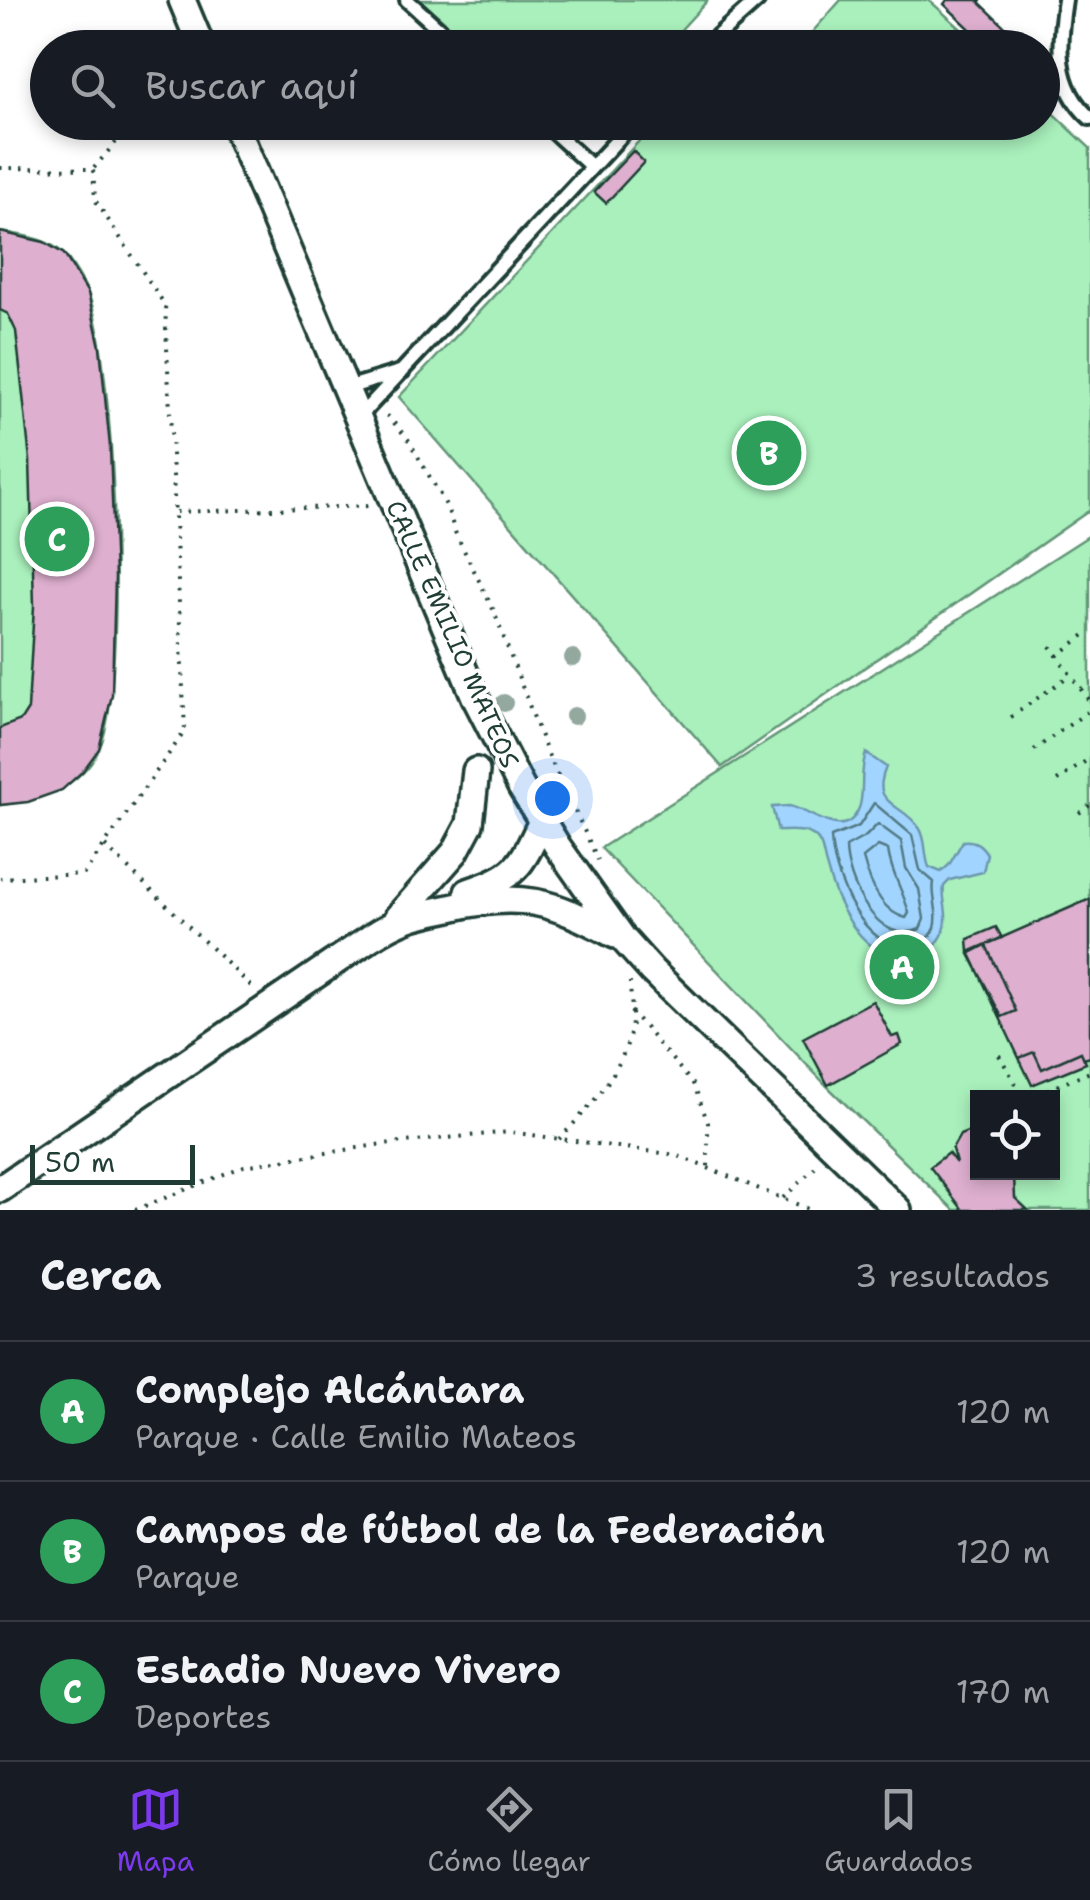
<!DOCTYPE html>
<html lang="es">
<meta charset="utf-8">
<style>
:root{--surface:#171b24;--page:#20242c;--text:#f1f3f6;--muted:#9ea1a6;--line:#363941;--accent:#7c3aed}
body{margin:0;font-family:"Shantell Sans",sans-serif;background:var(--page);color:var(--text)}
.controls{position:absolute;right:30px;bottom:30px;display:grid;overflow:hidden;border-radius:0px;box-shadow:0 5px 15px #0003}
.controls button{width:90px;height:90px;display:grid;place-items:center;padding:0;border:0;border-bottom:2px solid var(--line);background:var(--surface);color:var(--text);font:50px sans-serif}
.scale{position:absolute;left:30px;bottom:25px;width:165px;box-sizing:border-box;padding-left:10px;border:5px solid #1f3d34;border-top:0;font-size:28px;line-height:35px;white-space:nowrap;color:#1f3d34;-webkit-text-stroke:8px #fff;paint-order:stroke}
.you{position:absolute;left:552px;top:798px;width:35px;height:35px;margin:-25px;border:8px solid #fff;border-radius:50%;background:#1a73e8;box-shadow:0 0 0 15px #1a73e833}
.badge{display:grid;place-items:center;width:65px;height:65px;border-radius:50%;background:var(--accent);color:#fff;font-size:32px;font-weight:700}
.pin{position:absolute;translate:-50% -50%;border:5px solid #fff;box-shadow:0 2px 10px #0006}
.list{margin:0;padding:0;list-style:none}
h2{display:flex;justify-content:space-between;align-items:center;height:130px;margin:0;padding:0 40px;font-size:42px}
h2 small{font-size:32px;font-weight:400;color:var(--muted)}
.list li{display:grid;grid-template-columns:65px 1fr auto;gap:30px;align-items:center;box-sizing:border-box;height:140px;padding:0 40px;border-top:2px solid var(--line)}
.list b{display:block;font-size:38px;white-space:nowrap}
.list p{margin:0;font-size:32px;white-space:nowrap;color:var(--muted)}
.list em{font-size:32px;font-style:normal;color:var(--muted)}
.icon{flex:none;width:55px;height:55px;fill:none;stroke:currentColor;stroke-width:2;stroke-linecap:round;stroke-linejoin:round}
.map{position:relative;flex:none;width:1090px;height:1210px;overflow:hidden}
.search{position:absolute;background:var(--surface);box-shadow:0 5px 15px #0003;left:30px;right:30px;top:30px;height:110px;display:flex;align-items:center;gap:25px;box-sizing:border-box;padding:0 35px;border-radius:55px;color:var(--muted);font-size:38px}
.sheet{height:550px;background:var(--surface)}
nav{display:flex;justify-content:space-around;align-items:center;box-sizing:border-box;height:140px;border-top:2px solid var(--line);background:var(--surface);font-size:28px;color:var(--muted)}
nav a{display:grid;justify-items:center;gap:5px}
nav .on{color:var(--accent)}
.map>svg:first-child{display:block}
.green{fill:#a9f0bc;stroke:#649678;stroke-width:2.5;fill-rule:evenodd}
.water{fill:#a1d5ff;stroke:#6d98ae;stroke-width:2.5}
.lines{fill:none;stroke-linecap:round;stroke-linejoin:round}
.shore{stroke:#537a85;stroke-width:2.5}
.building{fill:#deafcf;stroke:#1f3d34;stroke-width:2.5}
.lane-casing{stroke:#1f3d34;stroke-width:20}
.street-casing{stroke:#1f3d34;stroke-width:32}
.path{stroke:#1f3d34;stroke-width:4;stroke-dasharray:2.5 8;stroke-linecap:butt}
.lane{stroke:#fff;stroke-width:12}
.street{stroke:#fff;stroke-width:25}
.tree{fill:#93a89e}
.labels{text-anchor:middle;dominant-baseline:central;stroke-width:8;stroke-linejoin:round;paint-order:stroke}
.street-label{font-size:25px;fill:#1f3d34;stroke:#fff}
</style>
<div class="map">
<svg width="1090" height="1210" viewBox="0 0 1090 1210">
<rect width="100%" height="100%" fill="#fff"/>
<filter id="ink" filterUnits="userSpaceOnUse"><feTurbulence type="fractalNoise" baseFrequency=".01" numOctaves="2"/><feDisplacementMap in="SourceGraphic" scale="20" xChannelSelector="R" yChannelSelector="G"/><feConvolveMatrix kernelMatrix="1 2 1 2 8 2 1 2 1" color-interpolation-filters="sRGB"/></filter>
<g filter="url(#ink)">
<path class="green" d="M420 0H708L665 47 475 48Z
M841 0H929L981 47H799Z
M1043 104 1090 148V510L722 767 399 397 656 123 1042 122Z
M0 232C20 234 49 239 64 254 72 263 83 282 88 293 115 359 128 684 100 747 81 788 41 800 0 805Z
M1090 535V1210H954L827 1086 601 848ZM978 1098H1052V1172H978Z"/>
<path class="water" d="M866 753 886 767C869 807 903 802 920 829 927 841 924 855 929 867L941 872 949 865 963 841C975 840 981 844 987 854L983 872 950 880 944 886C942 896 946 905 946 916 947 941 926 959 901 957 858 954 835 900 826 865 823 856 823 843 815 837 806 829 790 831 778 831L772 807C778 807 783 806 789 806 811 810 845 844 859 808 865 793 859 773 866 753Z"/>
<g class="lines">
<path class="shore" d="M874 803 912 835 920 870 934 882C931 897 940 912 935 928 930 939 922 943 911 945 864 956 832 872 831 837L859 826Z
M878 824 901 841 906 868 919 889 924 919 920 929C878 949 846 880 846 847L866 836Z
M878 846 888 850C891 874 903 890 909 913L906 918C881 912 869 881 863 858Z"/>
</g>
<path class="building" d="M947 0H981L979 2 1022 43 1018 48H990L944 4Z
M633 151 644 162 606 203 594 192Z
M0 232 44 242 64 254 88 293 100 347 110 447 115 576 112 695 99 749 82 772 62 790 28 802 0 805V728L21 720 28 709 34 606 30 460 16 331 8 314 0 310Z
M1090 899V1057L1084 1059 1081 1052 1042 1069 1034 1052 1019 1058 969 952Z
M996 927 1002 938 969 952 968 939Z
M986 945 1016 1011 1002 1017 969 954Z
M873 1001 892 1037 899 1035 902 1044 828 1085 803 1038Z
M1034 1052 1042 1069 1081 1052 1086 1063 1032 1085 1019 1058Z
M972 1130 978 1132V1172H1006L1014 1177 1015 1198 1028 1210H963L930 1167 948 1153 956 1163 952 1149 960 1135Z"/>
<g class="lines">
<g class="lane-casing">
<path id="lane" d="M407 0 460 48
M1065 0C1058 43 1054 86 1090 118
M704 48 758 0
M543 122 592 167
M347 388 403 371
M359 417 634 122"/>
</g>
<g class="street-casing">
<path id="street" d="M182 0 202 48
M234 122 475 697 521 787 558 847 624 940 652 971 898 1210
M468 892C518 875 520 868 542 821
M397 918 455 852 470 824 476 771
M0 1189 370 938C401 918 415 915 450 908 521 891 551 901 615 935"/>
</g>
<path class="path" d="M0 168 93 169 95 200 165 305 185 731 84 874 0 878
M94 168 133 122
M387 415 408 439 447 507 455 532 493 609 546 750 598 860
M176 512 371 506
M1050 646 1090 702
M1057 656 1090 631
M1081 689 1090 683
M1011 717 1070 675
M1034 750 1090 710
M1057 781 1090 758
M1079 813 1090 805
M105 846 253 988
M631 1011 694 1085 708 1123V1168
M999 1055 1024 1098
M1028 1098 1090 1072
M559 1139C588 1109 623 1072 631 1029 634 1014 630 997 630 982
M783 1198 819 1164
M135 1210 244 1166 383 1144 510 1132 676 1155 811 1210"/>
<use href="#lane" class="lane"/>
<use href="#street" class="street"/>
</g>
<g class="tree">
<circle cx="573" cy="658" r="9"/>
<circle cx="504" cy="703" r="9"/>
<circle cx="574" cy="716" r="9"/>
</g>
</g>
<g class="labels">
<g class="street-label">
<text transform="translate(453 634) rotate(66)">CALLE EMILIO MATEOS</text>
</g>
</g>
</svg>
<div class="controls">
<button><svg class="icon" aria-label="locate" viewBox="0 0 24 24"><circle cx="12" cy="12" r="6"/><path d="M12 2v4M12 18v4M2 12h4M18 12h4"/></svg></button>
</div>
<div class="scale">50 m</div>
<div class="you"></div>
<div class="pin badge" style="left:902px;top:967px;background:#2e9e5b">A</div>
<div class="pin badge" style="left:769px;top:453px;background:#2e9e5b">B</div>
<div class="pin badge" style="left:57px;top:539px;background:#2e9e5b">C</div>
<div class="search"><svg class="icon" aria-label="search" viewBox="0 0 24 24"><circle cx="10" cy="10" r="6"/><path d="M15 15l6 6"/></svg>Buscar aquí</div>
</div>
<section class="sheet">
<h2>Cerca<small>3 resultados</small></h2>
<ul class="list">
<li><span class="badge" style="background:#2e9e5b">A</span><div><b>Complejo Alcántara</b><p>Parque · Calle Emilio Mateos</p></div><em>120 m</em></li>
<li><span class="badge" style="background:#2e9e5b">B</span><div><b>Campos de fútbol de la Federación</b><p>Parque</p></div><em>120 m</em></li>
<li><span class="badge" style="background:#2e9e5b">C</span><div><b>Estadio Nuevo Vivero</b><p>Deportes</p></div><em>170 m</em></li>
</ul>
</section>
<nav>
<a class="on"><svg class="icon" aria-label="map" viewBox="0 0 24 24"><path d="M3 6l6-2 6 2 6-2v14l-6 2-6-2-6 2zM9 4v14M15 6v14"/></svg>Mapa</a>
<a><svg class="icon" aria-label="directions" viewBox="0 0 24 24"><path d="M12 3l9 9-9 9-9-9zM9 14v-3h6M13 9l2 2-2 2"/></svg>Cómo llegar</a>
<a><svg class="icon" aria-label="saved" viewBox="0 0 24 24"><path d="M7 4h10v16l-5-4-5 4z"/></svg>Guardados</a>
</nav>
